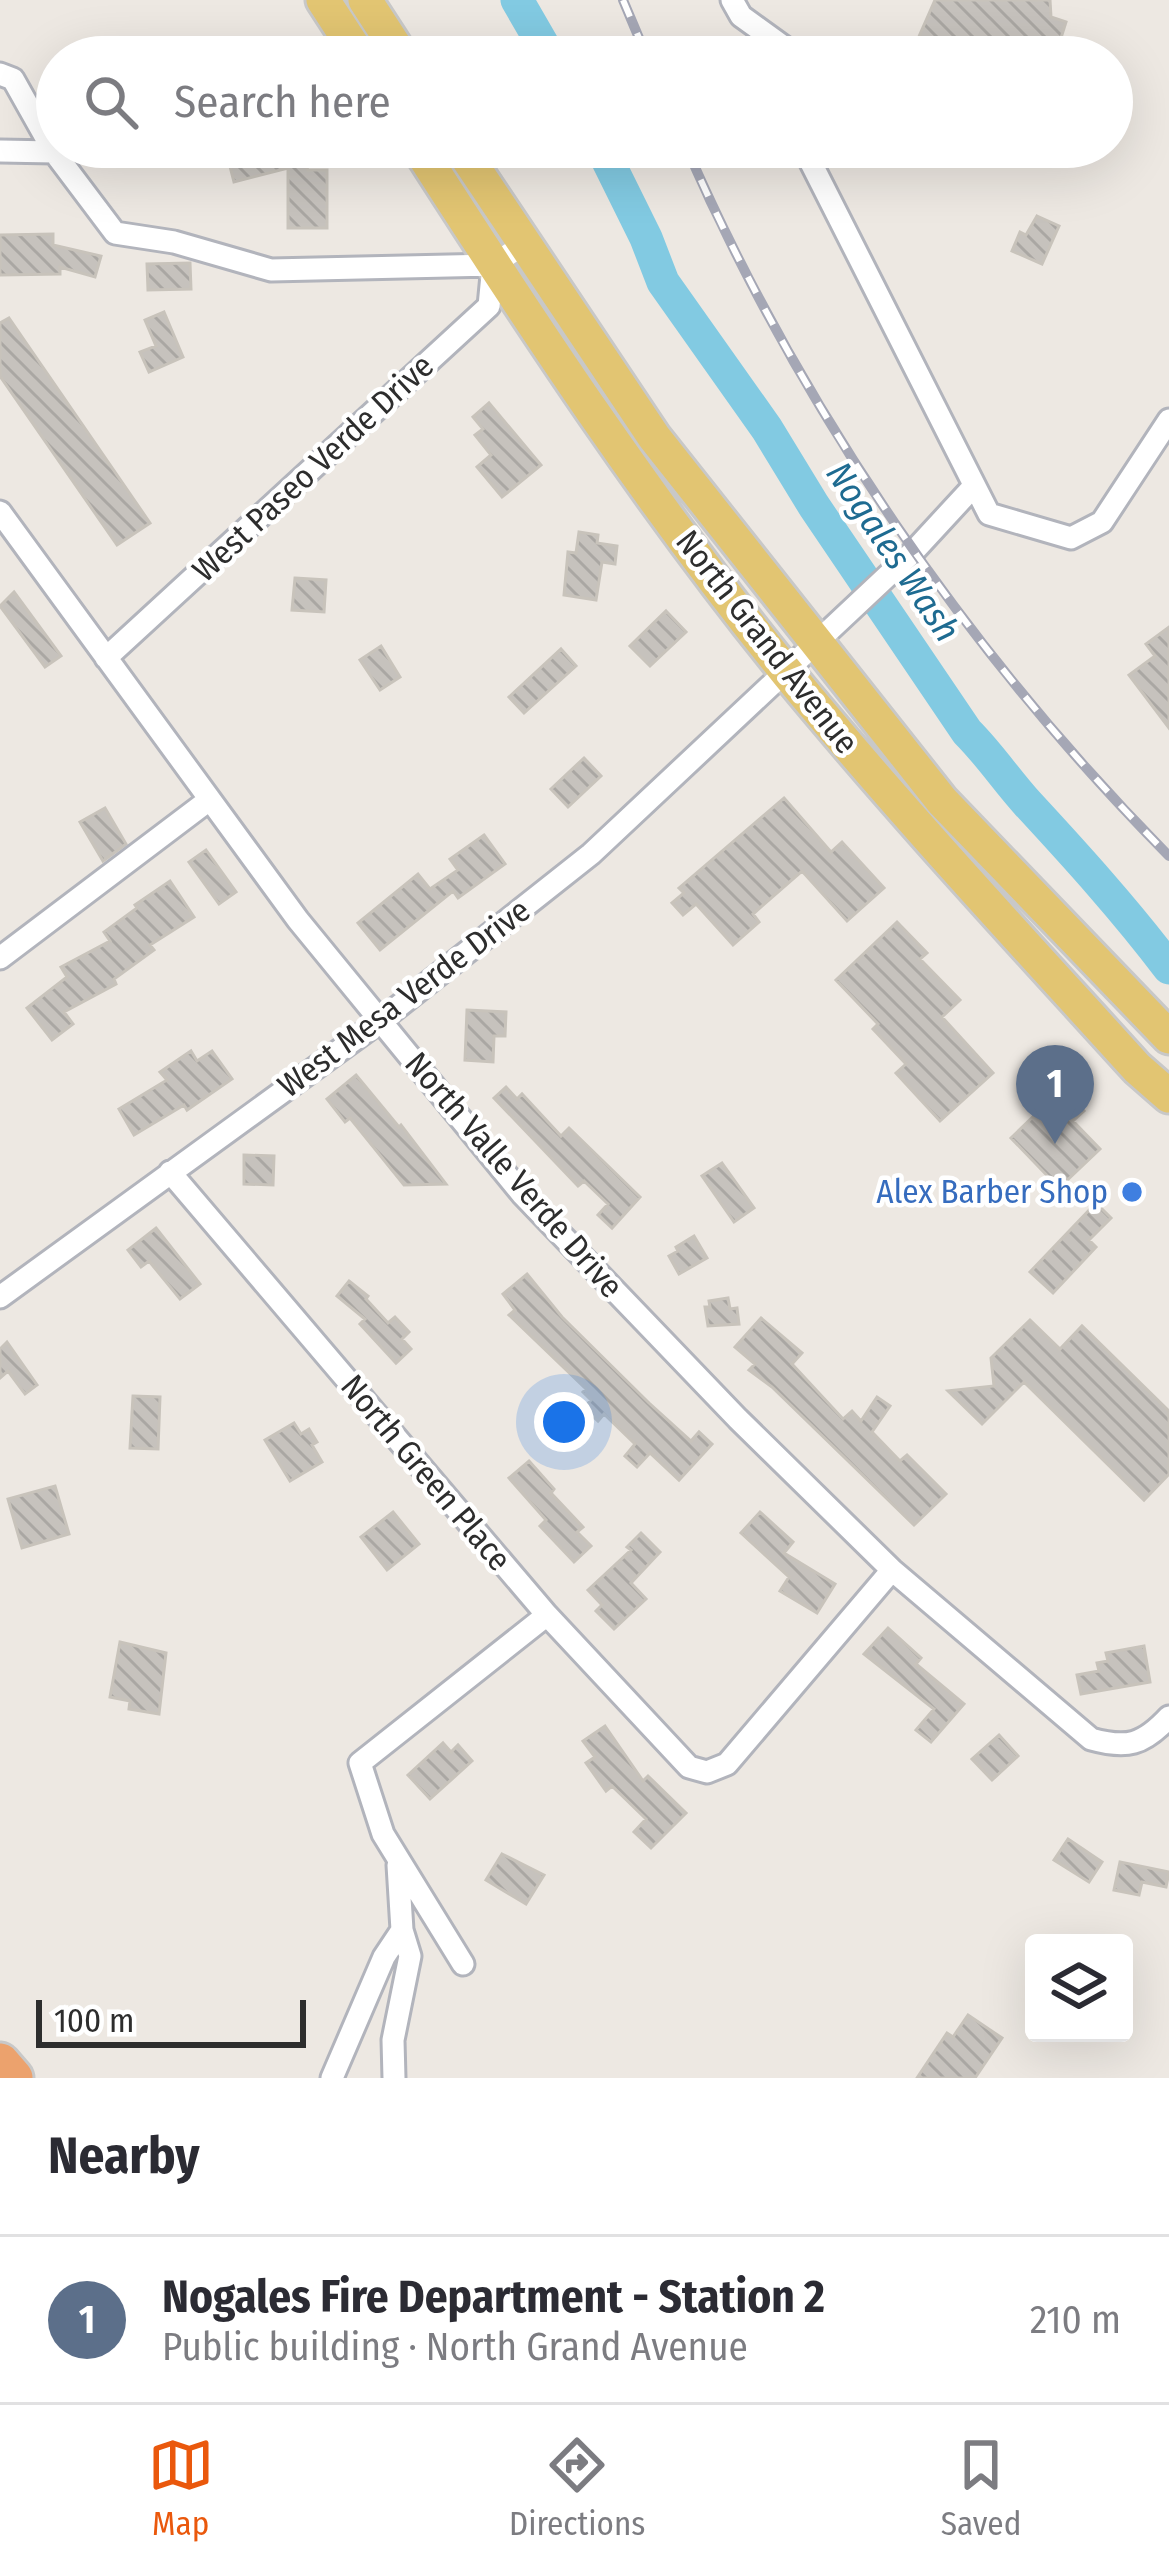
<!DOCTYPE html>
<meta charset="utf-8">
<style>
:root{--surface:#fff;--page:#f7f7f7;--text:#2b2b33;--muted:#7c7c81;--line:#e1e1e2;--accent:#ea580c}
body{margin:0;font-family:"Fira Sans Condensed",sans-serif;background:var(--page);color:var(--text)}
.controls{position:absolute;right:36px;bottom:36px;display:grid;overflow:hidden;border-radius:12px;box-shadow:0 12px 48px #0002}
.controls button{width:108px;height:108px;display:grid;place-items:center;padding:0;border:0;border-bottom:3px solid var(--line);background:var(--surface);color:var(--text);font:60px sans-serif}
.scale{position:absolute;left:36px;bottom:30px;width:270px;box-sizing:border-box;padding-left:12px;border:6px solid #2d2d2d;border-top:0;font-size:33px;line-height:42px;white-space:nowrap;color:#2d2d2d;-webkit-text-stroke:9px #fff;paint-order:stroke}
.you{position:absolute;left:564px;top:1422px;width:42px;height:42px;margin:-30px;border:9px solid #fff;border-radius:50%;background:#1a73e8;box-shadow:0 0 0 18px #1a73e833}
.badge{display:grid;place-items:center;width:78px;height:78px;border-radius:50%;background:var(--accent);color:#fff;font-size:39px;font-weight:700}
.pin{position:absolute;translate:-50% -99px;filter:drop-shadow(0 3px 6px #0008)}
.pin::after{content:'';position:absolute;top:63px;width:42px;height:36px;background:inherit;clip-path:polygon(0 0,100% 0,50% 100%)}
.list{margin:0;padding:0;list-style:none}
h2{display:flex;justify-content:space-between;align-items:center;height:156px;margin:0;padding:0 48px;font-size:51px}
h2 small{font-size:39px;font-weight:400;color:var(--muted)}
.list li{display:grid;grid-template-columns:78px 1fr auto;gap:36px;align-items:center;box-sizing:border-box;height:168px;padding:0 48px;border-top:3px solid var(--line)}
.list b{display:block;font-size:45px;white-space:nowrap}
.list p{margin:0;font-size:39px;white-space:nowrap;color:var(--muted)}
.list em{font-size:39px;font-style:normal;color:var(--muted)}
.icon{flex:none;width:66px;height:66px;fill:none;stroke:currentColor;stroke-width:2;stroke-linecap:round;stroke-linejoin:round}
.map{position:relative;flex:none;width:1169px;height:2078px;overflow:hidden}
.search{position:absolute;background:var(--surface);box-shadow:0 12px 48px #0002;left:36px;right:36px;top:36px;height:132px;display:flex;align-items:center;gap:30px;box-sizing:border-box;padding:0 42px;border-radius:66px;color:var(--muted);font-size:45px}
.sheet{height:324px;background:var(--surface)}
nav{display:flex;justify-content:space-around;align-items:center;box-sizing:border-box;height:168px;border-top:3px solid var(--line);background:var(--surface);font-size:33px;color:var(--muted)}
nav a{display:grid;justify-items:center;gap:6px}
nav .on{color:var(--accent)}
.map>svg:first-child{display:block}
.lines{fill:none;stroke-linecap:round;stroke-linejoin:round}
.river{stroke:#82cae2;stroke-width:33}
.building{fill:url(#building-back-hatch);stroke:#c8c3bb;stroke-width:3}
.minor-casing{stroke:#b2b4bc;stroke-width:27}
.primary-casing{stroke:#c8c8c8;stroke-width:39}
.motorway-casing{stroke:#c8c8c8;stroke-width:45}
.minor{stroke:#fff;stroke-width:21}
.primary{stroke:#e2c572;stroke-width:33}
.motorway{stroke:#eca26d;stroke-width:39}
.rail-casing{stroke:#a5a7b5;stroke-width:10}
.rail{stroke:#fff;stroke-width:6;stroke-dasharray:18;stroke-linecap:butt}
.shop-dot{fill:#3f7fe0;stroke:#fff;stroke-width:4.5}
.labels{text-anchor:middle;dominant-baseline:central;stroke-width:9;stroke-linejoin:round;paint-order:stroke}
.street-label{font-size:33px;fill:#2d2d2d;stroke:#fff}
.shop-label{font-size:33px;fill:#366cbe;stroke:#fff;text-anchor:end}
.water-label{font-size:36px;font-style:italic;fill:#1e6b91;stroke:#fff}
</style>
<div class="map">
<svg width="1169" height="2078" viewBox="0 0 1169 2078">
<defs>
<pattern id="building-back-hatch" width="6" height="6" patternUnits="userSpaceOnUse" patternTransform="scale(3)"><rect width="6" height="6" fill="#c6c2bd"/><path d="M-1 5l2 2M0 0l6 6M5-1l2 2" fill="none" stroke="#aaa7a3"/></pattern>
</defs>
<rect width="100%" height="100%" fill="#ede8e2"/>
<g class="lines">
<path class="river" d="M517 0 550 57
M601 147 646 238 663 282 767 429 814 506 967 732C990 755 1007 781 1028 804 1077 857 1125 910 1169 968"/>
</g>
<path class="building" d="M935 0H1050L1051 17 1066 22 1055 57H910Z
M225 147H298L308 170H327V228H288V168L234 182Z
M1037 216 1059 226 1042 264 1012 251 1020 232 1026 235Z
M53 234V245L101 256 95 277 60 267V274L0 275V235Z
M190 263 191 289 148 290 147 264Z
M164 312 183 357 149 372 140 352 156 346 145 320Z
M9 318 150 523 117 545 0 376V323Z
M489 403 541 465 502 497 477 467 491 455 475 435 483 429 473 417Z
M579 532 598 535 597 543 617 546 615 564 602 562 596 600 564 595 568 552 576 553Z
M295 578 326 580 324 612 292 610Z
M14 592 61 656 45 667 0 606Z
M666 611 686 632 650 666 630 646Z
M1169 627V728L1129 675 1155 656 1146 644Z
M381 646 400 677 380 690 360 660Z
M561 649 576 666 524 713 509 697Z
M584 758 601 776 568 807 551 789Z
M784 798 831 852 842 842 884 888 847 921 802 871 753 914 759 922 733 945 696 904 683 915 672 903 684 893 679 888Z
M105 808 126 844 103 861 80 822Z
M484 835 505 864 458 898 453 891 380 950 358 923 418 874 430 889 458 870 450 859Z
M206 850 236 892 219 904 189 862Z
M170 881 194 917 150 945 154 950 114 979 116 984 64 1012 73 1024 52 1040 27 1008 67 977 61 967 110 941 104 932 137 908 135 905Z
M897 922 927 953 920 959 960 1000 942 1017 993 1073 940 1121 896 1073 906 1064 873 1029 878 1024 836 980Z
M467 1010 506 1012 505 1036H494L493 1062 465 1060Z
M191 1051 197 1061 212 1051 232 1079 187 1110 184 1105 134 1135 119 1109 167 1080 160 1072Z
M356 1075 399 1127 401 1125 446 1184 404 1185 350 1118 345 1122 327 1099Z
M506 1087 517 1099 522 1094 561 1136 569 1128 640 1197 612 1228 598 1215 608 1204 584 1181 578 1186 494 1098Z
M1063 1088 1084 1111 1073 1121 1100 1149 1059 1188 1011 1138Z
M244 1155 274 1156 273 1185 244 1184Z
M722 1163 754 1208 734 1222 702 1176Z
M1096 1203 1111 1218 1089 1240 1096 1247 1053 1293 1030 1272Z
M156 1228 200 1284 180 1299 149 1261 141 1267 128 1250Z
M694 1236 707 1258 679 1274 669 1256 678 1251 676 1247Z
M527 1274 562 1317 649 1403 691 1441 699 1432 712 1444 679 1480 650 1453 637 1467 625 1456 635 1444 604 1414 598 1421 584 1408 591 1400 583 1392 586 1389 509 1315 515 1310 503 1294Z
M349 1281 368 1296 366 1299 388 1323 395 1317 409 1332 402 1339 411 1349 396 1363 360 1324 365 1319 337 1296Z
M728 1298 730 1309 737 1308 739 1324 708 1326 705 1307H710L709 1301Z
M761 1318 802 1353 792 1364 843 1419 852 1411 861 1421 877 1397 890 1406 872 1432 900 1461 907 1455 946 1494 914 1525 772 1387 749 1370 755 1364 735 1347Z
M1030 1320 1060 1349 1082 1326 1169 1411V1474L1144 1500 1024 1382 982 1424 948 1391 994 1386 991 1358Z
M7 1342 37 1385 25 1394 8 1371 0 1378V1349Z
M133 1396 160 1397 158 1449 130 1448Z
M294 1423 301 1434 309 1429 317 1442 312 1445 322 1462 290 1481 265 1440Z
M529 1461 554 1489 551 1493 583 1527 577 1532 591 1546 574 1562 540 1526 546 1520 509 1478Z
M55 1486 69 1534 22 1548 8 1499Z
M393 1512 419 1544 387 1570 361 1537Z
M760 1512 793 1542 784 1553 835 1584 817 1613 780 1591 789 1577 741 1533Z
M641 1533 660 1552 631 1583 646 1599 614 1629 596 1611 602 1605 588 1590 631 1550 627 1547Z
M888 1628 921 1658 916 1664 964 1704 931 1742 916 1730 934 1709 864 1654Z
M120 1642 166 1653 159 1714 129 1709 130 1701 110 1697Z
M1144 1646 1150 1682 1081 1694 1077 1675 1099 1671 1097 1663 1108 1661 1106 1653Z
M605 1726 643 1781 648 1776 686 1813 651 1848 634 1832 646 1819 612 1786 606 1791 586 1763 595 1757 583 1741Z
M999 1735 1018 1756 992 1780 972 1759Z
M443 1743 451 1752 458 1745 472 1761 430 1799 408 1775Z
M1068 1839 1102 1862 1089 1882 1054 1860Z
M502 1854 544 1875 526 1904 486 1880Z
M1120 1862 1169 1872 1166 1887 1142 1882 1139 1895 1114 1890Z
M968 2015 1002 2038 975 2078H917L947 2033 953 2037Z"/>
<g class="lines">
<g class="minor-casing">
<path id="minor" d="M732 0 741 16 788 50 789 57
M0 74 13 79 54 152 115 233 174 242 271 270 493 265 524 244
M803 147 989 514 1071 538 1102 522 1169 420
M0 151 54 152
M0 512 298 920 523 1195 738 1419 892 1570 1091 1739C1127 1749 1143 1745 1169 1717
M106 658 489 306 493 265
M0 958 209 800
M170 1172 547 1615 689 1767 707 1772 727 1764 892 1570
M0 1297 380 1021 591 854 914 551 973 487
M463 1964 383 1834 360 1763 547 1615
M332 2078 384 1957 402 1930 398 1865
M394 2078 393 2040 410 1956 402 1930"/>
</g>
<g class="primary-casing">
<path id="primary" d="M323 0 360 57
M365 0 402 57
M418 147C534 328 652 507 788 674 899 809 1019 938 1137 1068L1169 1096
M460 147 654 437 942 801 1169 1037"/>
</g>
<g class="motorway-casing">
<path id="motorway" d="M0 2063 13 2078"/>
</g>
<use href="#minor" class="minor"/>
<use href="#primary" class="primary"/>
<use href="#motorway" class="motorway"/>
<g class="rail-casing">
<path id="rail" d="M623 0 647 57
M686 147C800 408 968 653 1169 856"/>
</g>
<use href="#rail" class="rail"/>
</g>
<circle class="shop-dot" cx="1132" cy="1192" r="12"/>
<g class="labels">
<g class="street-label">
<text transform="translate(313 468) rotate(-43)">West Paseo Verde Drive</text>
<text transform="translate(767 642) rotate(52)">North Grand Avenue</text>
<text transform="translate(404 998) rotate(-37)">West Mesa Verde Drive</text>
<text transform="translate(514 1175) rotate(49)">North Valle Verde Drive</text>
<text transform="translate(426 1473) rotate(50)">North Green Place</text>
</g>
<g class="shop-label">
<text x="1108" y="1192">Alex Barber Shop</text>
</g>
<g class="water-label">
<text transform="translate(893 552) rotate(56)">Nogales Wash</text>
</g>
</g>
</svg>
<div class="controls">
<button><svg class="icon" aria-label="layers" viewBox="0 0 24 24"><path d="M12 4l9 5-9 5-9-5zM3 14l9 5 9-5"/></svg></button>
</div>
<div class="scale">100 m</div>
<div class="you"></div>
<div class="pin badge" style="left:1055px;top:1144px;background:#5c6f8a">1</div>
<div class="search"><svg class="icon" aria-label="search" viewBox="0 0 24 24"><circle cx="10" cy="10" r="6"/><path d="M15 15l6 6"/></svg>Search here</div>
</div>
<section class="sheet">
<h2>Nearby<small></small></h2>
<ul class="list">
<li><span class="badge" style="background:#5c6f8a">1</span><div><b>Nogales Fire Department - Station 2</b><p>Public building · North Grand Avenue</p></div><em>210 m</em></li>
</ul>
</section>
<nav>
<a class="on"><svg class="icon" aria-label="map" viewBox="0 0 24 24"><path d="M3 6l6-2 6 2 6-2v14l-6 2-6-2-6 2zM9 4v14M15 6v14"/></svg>Map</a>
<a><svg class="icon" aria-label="directions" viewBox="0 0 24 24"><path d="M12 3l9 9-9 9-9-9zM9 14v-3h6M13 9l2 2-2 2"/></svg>Directions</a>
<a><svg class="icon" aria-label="saved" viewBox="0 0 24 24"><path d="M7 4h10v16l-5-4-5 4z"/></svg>Saved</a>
</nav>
